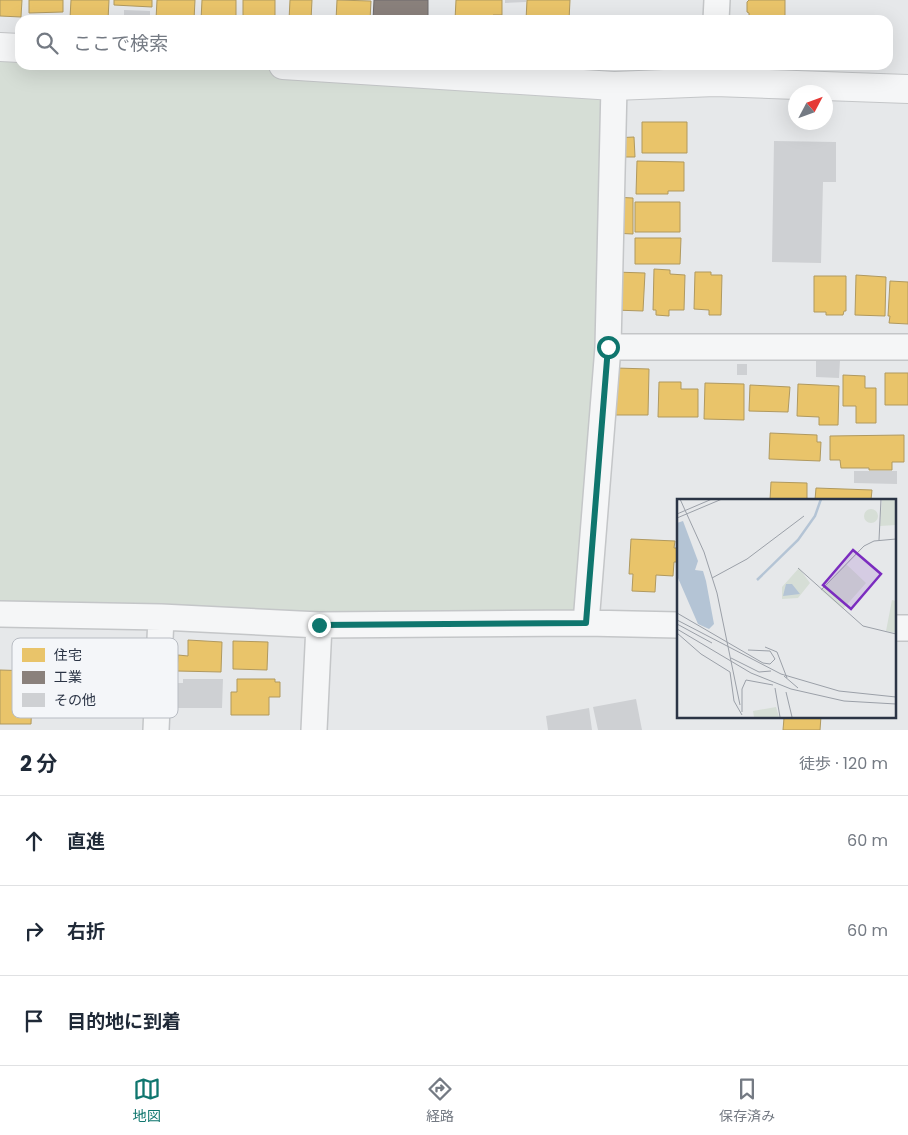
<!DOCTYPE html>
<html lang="ja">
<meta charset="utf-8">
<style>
:root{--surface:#fff;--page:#f6f6f7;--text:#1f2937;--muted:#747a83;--line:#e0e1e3;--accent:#0f766e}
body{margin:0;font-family:Poppins,"Noto Sans JP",sans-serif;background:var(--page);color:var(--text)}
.compass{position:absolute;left:788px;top:85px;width:45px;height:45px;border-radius:50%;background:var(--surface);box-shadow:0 5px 20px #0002;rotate:49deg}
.stop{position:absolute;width:15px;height:15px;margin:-11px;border:4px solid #0f766e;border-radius:50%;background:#fff}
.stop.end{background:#0f766e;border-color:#fff;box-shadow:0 1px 5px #0008}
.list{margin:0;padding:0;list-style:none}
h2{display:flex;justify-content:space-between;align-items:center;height:65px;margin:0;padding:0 20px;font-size:21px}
h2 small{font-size:16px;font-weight:400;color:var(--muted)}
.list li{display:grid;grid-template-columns:32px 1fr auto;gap:15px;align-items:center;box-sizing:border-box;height:90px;padding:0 20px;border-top:1px solid var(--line)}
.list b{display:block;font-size:19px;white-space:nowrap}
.list em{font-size:16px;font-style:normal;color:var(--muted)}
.icon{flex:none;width:28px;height:28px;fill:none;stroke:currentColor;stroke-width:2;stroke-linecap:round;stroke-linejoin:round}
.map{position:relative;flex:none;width:908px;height:730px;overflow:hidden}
.search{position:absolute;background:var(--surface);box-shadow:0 5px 20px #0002;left:15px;right:15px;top:15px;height:55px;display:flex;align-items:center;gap:12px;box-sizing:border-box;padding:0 18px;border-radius:15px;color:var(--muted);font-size:19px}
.sheet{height:335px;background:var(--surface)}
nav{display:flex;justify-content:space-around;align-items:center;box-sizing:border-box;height:70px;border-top:1px solid var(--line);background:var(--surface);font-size:14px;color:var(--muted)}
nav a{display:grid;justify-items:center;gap:2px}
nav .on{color:var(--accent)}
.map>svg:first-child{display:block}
.green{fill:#d6ded6}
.homes{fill:#e9c46a;stroke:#b0995f}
.industry{fill:#8a817c;stroke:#6e6a6c}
.building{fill:#ced0d3}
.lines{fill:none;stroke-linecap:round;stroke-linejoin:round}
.minor-casing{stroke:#c4c6c8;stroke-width:28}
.tertiary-casing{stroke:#c4c6c8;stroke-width:30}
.minor{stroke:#f5f6f7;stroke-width:25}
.tertiary{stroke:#f5f6f7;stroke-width:28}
.route{stroke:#0f766e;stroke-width:6}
.inset-river{fill:none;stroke:#b4c4d5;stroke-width:2.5}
.inset-road{fill:none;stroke:#9ba0a8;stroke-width:1}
.view{fill:#7b2cbf;fill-opacity:0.15;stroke:#7b2cbf;stroke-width:2.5}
.inset-edge{fill:none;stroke:#2b3445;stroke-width:2.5}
.key{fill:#f4f6f9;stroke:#b8bcc3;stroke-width:1}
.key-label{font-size:14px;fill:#2b3445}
</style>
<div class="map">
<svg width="908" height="730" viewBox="0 0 908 730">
<rect width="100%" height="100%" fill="#e6e8ea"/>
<path class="green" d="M0 47 20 48V65H283L614 86 586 623 0 614Z"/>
<path class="homes" d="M0 0H22L21 17 0 16Z
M29 0H63V12L29 13Z
M71 0H109L108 20H79V18H70Z
M114 0H152V7L114 5Z
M157 0H195L194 20 156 19Z
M202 0H236V20H201Z
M243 0H275V20H243Z
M290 0H312L311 20H289Z
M337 0 371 1 370 20H336Z
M456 0H502V15H493V20H455Z
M527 0H570L569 20H526Z
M749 0H785V18L749 19V13L747 12V2Z
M574 19H666V20H574Z
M642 122H687V153H642Z
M634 137 635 157H614L613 138Z
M637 161 684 162V191H668V194H636Z
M613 197 633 198V234L612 233Z
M635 202H680V232H635Z
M635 238H681L680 264H635Z
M654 269 670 270V274L685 275 684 310H669V316L656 315V310H653Z
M615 272 645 273 643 311 614 310Z
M695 272H711V275H722L721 315H709V310L694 309Z
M856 275 886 277 885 316 855 315Z
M814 276H846V311H844L843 315H826V312H814Z
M890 281 908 282V324L889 323 890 316H888Z
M616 368 649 369 648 415H615Z
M885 373H908V405H885Z
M843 375 865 376V388H876V423H856V406H843Z
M659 382H681V389H698V417H658Z
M705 383 744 384V420L704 419Z
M798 384 839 386 838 425H819V417L797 416Z
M750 385 790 387 788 412 749 411Z
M770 433 817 435V442H821L820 461 769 459Z
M904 435V462H892V470H869V468H841L840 460H830V436Z
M771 482 807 483V500H770Z
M816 488 872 490 871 500H815Z
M631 539 675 541 674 548H678V562H674L673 576 656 575 655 592 632 591 633 574H629Z
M188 640 222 642 221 672 177 671 178 655 188 656Z
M233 641 268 642 267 670 233 669Z
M0 670 33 671 31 724H0Z
M237 679H275V682H280V697H269V715H231V692H237Z
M778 716H821L820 730H783L784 718 778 717Z"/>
<path class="industry" d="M374 0H428V20H373Z"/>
<path class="building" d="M505 0H526V2L505 3Z
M124 10 150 11V20H124Z
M774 141 836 142V182H823L821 263 772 262Z
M816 359 840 360 839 378 816 377Z
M737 364H747V375H737Z
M854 471H897V484L854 483Z
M183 679H223L222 708H176V683H183Z
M636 699 642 730H598L593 707Z
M589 708 592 730H548L546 716Z"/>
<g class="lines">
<g class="minor-casing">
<path id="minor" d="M716 20 717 0
M608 347H908
M0 614 161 617 319 625 586 623 678 625
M586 623 608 347 614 86
M894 628H908
M156 730 161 617
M314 730 319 625"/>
</g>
<g class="tertiary-casing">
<path id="tertiary" d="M0 47 20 48
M283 65 614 86 715 82 908 89"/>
</g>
<use href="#minor" class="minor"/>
<use href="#tertiary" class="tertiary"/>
</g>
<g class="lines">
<path class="route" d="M319 625 586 623 608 347"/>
</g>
<g transform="translate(677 499)">
<rect width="219" height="219" fill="#e6e8ea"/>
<path d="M205 0H219V26L203 27ZM187 17a7 7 0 1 1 14 0a7 7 0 1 1-14 0ZM169 65 189 84 166 110 144 91ZM122 69 133 84 121 99 105 100V88ZM215 101 219 102V134L209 132ZM99 208 102 218H77L76 212Z" fill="#d6ded6"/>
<path d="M6 22 21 62 18 71 26 72 29 82 37 125 32 130 21 125 1 79 0 24ZM109 85H115L123 95 106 97Z" fill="#b4c4d5"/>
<path class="inset-river" d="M80 81 121 41 138 17 144 0"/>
<path class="inset-road" d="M3 0 27 53 40 94 63 206M0 15 35 0M0 19 45 0M202 41 204 0M121 69 186 127 219 135M35 79 70 60 127 17M144 91 187 47 197 42 219 40M0 114 86 164 93 165 98 160 93 152 71 151M0 121 104 175 162 192 219 198M0 125 35 144M0 130 74 174 114 190 167 202 219 205M0 134 24 155 53 173 57 202 65 216M88 148 100 153 110 179M54 159 82 173 94 172M107 177 121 189M98 189 103 218M109 193 115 218M65 213V190L69 181 96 186"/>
<path class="view" d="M176 51 204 75 174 110 146 86Z"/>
<rect width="219" height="219" class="inset-edge"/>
</g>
<rect x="12" y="638" width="166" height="80" rx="8" class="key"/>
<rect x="22" y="648" width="23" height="14" fill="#e9c46a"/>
<rect x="22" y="671" width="23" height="13" fill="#8a817c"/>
<rect x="22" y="693" width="23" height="14" fill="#ced0d3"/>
<g class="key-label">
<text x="54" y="660">住宅</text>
<text x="54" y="682">工業</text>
<text x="54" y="705">その他</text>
</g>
</svg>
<svg class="compass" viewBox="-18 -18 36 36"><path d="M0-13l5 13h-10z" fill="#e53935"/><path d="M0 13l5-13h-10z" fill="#747a83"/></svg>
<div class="stop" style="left:608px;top:347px"></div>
<div class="stop end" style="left:319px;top:625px"></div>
<div class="search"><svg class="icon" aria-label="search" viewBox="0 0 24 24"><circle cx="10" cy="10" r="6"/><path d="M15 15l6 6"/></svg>ここで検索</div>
</div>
<section class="sheet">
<h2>2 分<small>徒歩 · 120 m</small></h2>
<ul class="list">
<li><svg class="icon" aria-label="ahead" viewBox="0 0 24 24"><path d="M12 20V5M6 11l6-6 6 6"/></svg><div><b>直進</b></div><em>60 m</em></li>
<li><svg class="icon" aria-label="right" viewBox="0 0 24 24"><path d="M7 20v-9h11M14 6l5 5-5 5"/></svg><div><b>右折</b></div><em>60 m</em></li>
<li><svg class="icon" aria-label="arrive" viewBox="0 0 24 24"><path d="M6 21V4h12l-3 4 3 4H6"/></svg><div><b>目的地に到着</b></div></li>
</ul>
</section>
<nav>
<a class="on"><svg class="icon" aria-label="map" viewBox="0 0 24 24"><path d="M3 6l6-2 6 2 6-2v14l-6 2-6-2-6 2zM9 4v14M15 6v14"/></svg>地図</a>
<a><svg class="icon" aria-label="directions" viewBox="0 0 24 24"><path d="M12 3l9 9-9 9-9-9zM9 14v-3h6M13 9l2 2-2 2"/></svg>経路</a>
<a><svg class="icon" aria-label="saved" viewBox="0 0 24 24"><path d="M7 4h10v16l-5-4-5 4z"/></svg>保存済み</a>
</nav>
